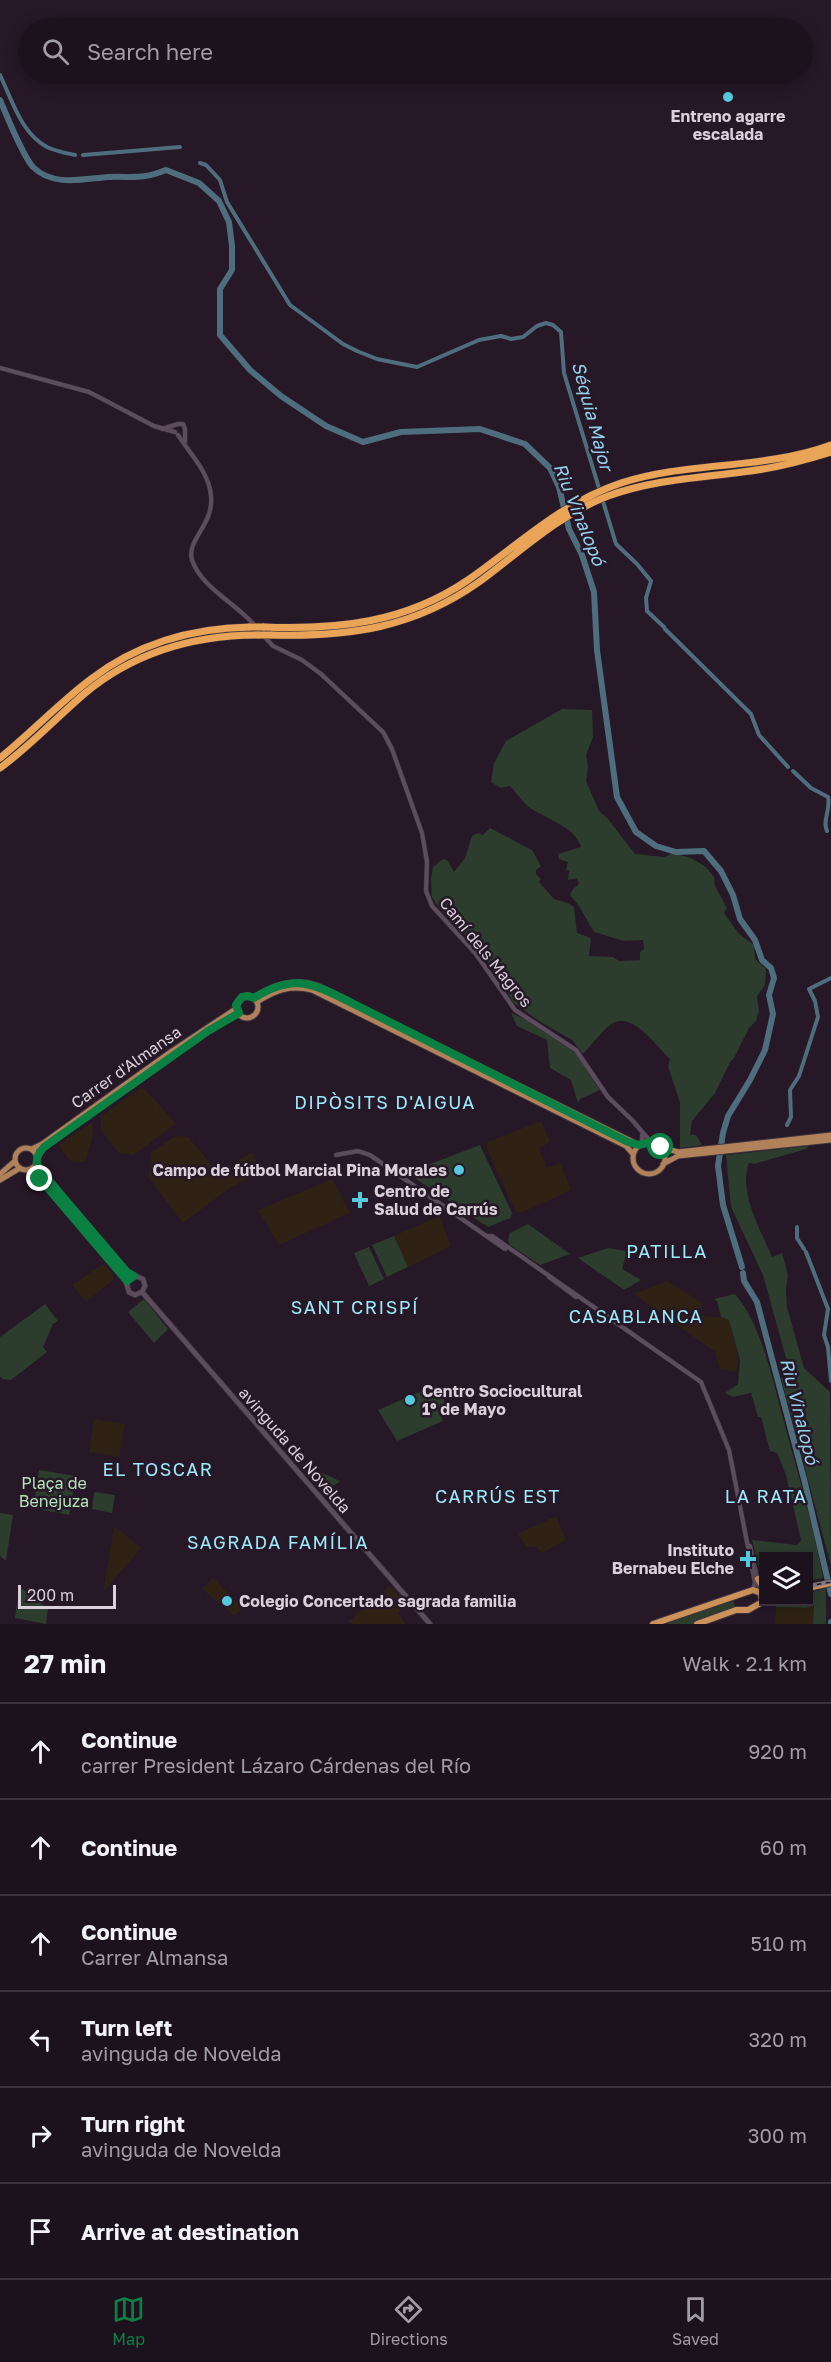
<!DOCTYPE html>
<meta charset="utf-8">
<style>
:root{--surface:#1c121d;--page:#29202a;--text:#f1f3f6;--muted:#a09ea4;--line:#3a323b;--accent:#0b8043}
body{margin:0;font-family:"Golos Text",sans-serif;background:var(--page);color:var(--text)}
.controls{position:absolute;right:18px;bottom:18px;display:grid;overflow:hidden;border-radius:0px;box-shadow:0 3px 15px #0003}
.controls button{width:54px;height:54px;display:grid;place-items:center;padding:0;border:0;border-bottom:2px solid var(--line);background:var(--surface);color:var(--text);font:30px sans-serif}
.scale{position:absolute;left:18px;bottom:15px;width:98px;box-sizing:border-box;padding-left:6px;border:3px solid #d9d0da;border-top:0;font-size:16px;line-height:21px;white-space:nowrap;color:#d9d0da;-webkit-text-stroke:4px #261827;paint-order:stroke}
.stop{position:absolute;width:18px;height:18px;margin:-14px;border:4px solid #0b8043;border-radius:50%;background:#fff}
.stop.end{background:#0b8043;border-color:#fff;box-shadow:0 2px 6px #0008}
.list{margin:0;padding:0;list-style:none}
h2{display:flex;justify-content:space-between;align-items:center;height:78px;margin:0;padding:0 24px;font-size:26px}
h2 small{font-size:20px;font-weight:400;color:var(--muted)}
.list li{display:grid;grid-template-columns:39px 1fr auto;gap:18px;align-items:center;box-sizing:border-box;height:96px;padding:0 24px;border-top:2px solid var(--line)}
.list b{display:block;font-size:22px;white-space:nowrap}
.list p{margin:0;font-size:20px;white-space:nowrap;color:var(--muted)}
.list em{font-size:20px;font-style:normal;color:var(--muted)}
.icon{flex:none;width:33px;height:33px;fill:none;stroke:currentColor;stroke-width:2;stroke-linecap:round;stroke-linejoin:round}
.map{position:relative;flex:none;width:831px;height:1624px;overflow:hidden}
.search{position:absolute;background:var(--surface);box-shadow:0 3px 15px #0003;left:18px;right:18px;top:18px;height:66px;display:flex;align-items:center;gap:15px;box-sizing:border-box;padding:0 21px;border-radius:33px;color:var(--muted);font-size:22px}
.sheet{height:654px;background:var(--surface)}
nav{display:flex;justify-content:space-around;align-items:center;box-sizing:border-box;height:84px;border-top:2px solid var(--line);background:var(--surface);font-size:16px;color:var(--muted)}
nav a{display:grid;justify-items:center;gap:3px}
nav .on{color:var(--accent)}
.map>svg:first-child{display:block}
.education{fill:#2f2215}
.green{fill:#2c3c2d}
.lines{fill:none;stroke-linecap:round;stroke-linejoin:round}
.canal{stroke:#4e6e7d;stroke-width:4}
.river{stroke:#4e6e7d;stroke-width:6}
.tertiary-casing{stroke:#3f3540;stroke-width:5}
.secondary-casing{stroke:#3f3540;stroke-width:6}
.primary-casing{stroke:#3f3540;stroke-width:7}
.trunk-casing{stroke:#3f3540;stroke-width:8}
.motorway-casing{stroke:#3f3540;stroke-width:8}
.tertiary{stroke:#5c4c5d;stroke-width:4}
.secondary{stroke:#5c4c5d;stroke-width:4.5}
.primary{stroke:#b1815a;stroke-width:5}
.trunk{stroke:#cd9259;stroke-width:6}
.motorway{stroke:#e9a458;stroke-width:7}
.rail-casing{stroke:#847985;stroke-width:4}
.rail{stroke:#261827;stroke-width:1.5;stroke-dasharray:4.5;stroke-linecap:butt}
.motorway-bridge-casing{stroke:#3f3540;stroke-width:8;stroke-linecap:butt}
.motorway-bridge{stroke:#e9a458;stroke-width:7}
.route{stroke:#0b8043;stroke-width:8}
.poi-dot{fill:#55cadf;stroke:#261827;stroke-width:2}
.labels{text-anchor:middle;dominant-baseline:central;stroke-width:5;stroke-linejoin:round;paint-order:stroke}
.poi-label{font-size:16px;font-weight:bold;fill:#d9d0da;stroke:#261827;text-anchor:start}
.street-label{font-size:16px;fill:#d9d0da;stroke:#261827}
.park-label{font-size:16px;fill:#b5e3b9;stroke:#261827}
.water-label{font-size:18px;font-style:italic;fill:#93d1ed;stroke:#261827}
.neighbourhood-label{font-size:18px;letter-spacing:1.5px;fill:#9ceafa;stroke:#261827}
</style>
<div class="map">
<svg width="831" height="1624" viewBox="0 0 831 1624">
<rect width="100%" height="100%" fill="#261827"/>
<path class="education" d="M139 1089H145L176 1124 132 1156 126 1153 121 1155 101 1131V1116Z
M541 1121 550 1142 539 1149 547 1168 560 1163 571 1190 521 1213 516 1212 486 1147 488 1142Z
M92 1122 93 1135 85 1162 70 1161 59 1145Z
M176 1136 188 1137 218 1173 252 1152 262 1172 231 1187 183 1223 148 1177 152 1152Z
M332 1179 350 1213 279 1245 258 1210Z
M439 1216 451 1246 408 1267 394 1236Z
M101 1265H104L113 1274V1280L86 1302 72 1285Z
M667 1281 701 1302 702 1305 699 1310 703 1316 727 1318 729 1320 736 1346 738 1361 736 1372 720 1369 715 1352 634 1294Z
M94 1419 125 1424 119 1457 89 1452Z
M556 1516 566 1540 542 1553 536 1547H526L518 1534Z
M116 1527 141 1548 103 1592 114 1528Z
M213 1578 242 1608 235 1616 202 1589Z
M389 1586 407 1604 398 1612 405 1624H352L349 1621Z
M814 1605 813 1624H775L776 1607 806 1608Z"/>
<path class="green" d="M562 709 592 710 593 737 586 755 588 767 586 781 599 811 608 819 635 854 664 857 673 853 691 858 706 867 714 877 715 886 727 908 724 913 739 934 754 945 755 959 766 969 765 985 757 996 759 1011 756 1021 749 1028 734 1058 730 1062 715 1093 692 1121 690 1135H696L702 1145 680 1148V1103L668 1066 670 1059C657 1047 634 1012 613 1023 604 1028 591 1046 583 1054L572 1040 539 1021 514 1003 481 952 439 908 432 897 431 879 433 867 443 859 447 860 454 872 465 858 472 836 478 833 483 835 490 828 532 850 541 866 536 870V874L541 879 539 882 554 899 568 903 574 907 577 933 591 938 589 956 613 957 619 961 640 960V952L644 949 643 940 624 941 594 932 579 906 570 895 573 889 579 884 577 878 568 880 569 871 566 870 568 862 559 859 558 854 581 847C575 826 545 819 529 807 522 802 516 792 510 786L501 788 491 782 494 763 506 741Z
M511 1013 543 1027 574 1050 600 1090 580 1099 578 1103 571 1080 550 1068 547 1040 517 1026Z
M480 1145 512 1213 510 1218 488 1227 407 1173Z
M809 1146 806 1149 754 1164 749 1163C738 1192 761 1230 772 1257L782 1253 788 1275 786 1289 787 1307 804 1368 830 1392 831 1566 781 1378 793 1383 763 1275 731 1207 726 1155Z
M528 1224 570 1254 540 1265 510 1245 508 1240 510 1233Z
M394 1236 408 1267 387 1277 372 1245Z
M369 1247 384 1279 369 1286 354 1253Z
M608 1248 627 1251 622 1269 641 1280 624 1290 578 1258Z
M735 1294C762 1325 773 1382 784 1422 798 1474 813 1525 823 1578L809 1581 808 1556H764L763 1584 752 1540 797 1545 801 1540 786 1475 777 1453 770 1451 761 1417H758L751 1393 733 1397 725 1393 738 1384 740 1360 729 1320 721 1317 717 1301 714 1299Z
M144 1299 168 1329 154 1343 128 1312Z
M45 1304 58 1321 53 1324 43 1347 47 1352 11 1380 2 1379V1376L0 1378V1337Z
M436 1385 446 1405 438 1408 443 1421 397 1441 378 1410Z
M300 1463 340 1481 325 1493Z
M39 1470 76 1476 69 1515 33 1508Z
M94 1492 115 1495 112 1513 92 1509Z
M0 1513 13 1515 6 1561 0 1556Z
M826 1588V1624H813L814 1605 806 1608 776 1607V1603L780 1602H808L809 1593Z
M23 1589 48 1609 46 1624 15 1618 19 1591Z
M733 1599 736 1609 692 1624H668L669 1621Z"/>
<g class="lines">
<path class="canal" d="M0 75C12 100 21 133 47 147 55 151 66 153 75 155
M83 155 180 147
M200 163 206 165 220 180 227 202 290 305 343 344 357 351 377 359 417 367 479 340 501 336 511 339 523 337 537 326 546 323 553 325 561 332 564 373 616 544 637 564 651 581 646 598 647 611 664 627
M665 629 751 714 759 735 788 767
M793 771 811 788 828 797C831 809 822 821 827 831
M787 1125 791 1117 790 1090 799 1076 818 1017 815 1001 809 989 831 978
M797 1227V1238L804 1249
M806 1252 828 1309 824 1335 828 1347 831 1381"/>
<path class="river" d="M0 100C7 116 22 155 33 167 53 187 83 179 108 177 133 176 141 180 166 170L199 183 219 201 229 222 232 246V270L220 289V335L250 370 281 396 326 426 363 442 401 432 480 429 525 444 550 468 559 487 569 529 582 555 594 592 597 650 617 797 636 832 656 846 676 852 704 851 721 871 733 895 740 919 755 940 762 960 771 968 774 978 769 995 773 1014 765 1050 750 1080 728 1116 723 1133 718 1166 723 1205 742 1267
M743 1273 744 1281 757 1302 804 1479 831 1594
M831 1624V1622"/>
<g class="tertiary-casing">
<path id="tertiary" d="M0 368 89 392 154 426 175 432
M162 429 178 424H183L185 429V442
M178 435C190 454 209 472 211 496 214 525 186 540 192 560 202 589 238 604 256 627
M263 635 273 646 302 660 321 674 383 732 392 749 422 833 427 862 426 891 432 906 476 954 515 1010 576 1050 608 1097 632 1120 651 1142
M642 1143V1135
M336 1155 358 1151 370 1155 505 1249
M488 1236H492L701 1382 729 1450 755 1583 753 1590
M549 1277 576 1297
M750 1546 760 1591"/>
</g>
<g class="secondary-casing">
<path id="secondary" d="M37 1164 127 1272 143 1279 145 1286 142 1292
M30 1169 35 1172 124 1275 129 1292 135 1295 142 1292
M142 1292 430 1624"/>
</g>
<g class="primary-casing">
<path id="primary" d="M236 1007a11 11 0 1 1 22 0a11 11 0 1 1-22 0Z
M254 998C274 985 295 977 318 986L639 1145
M257 1002C276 990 290 985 312 990L626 1146 633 1154
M128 1087 208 1031 239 1013
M633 1158a16 16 0 1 1 32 0a16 16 0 1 1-32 0Z
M661 1147 678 1152 831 1135
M15 1159a11 11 0 1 1 22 0a11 11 0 1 1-22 0Z
M32 1149 42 1144 169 1053 237 1008
M37 1155 44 1147 98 1108
M663 1164 678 1156 831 1140
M0 1174 15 1161
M0 1180 20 1168"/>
</g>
<g class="trunk-casing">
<path id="trunk" d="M758 1579 764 1588
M808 1588 831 1583
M653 1624 753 1590 761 1593 762 1602
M697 1624 736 1610H748L764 1601"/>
</g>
<g class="motorway-casing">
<path id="motorway" d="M263 627C337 630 405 623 468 580 520 544 559 504 621 483 689 461 763 470 831 445
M271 635C349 637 414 628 479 582 521 551 558 515 608 496 652 480 696 478 742 472 772 469 802 461 831 452
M0 758C31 733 59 703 91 679 138 643 192 628 250 627
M0 768C30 746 55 719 84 694 134 652 194 635 259 635"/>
</g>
<use href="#tertiary" class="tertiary"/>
<use href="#secondary" class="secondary"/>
<use href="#primary" class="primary"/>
<use href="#trunk" class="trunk"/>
<use href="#motorway" class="motorway"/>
<g class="rail-casing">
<path id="rail" d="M808 1586 831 1582"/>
</g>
<use href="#rail" class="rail"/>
<g class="motorway-bridge-casing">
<path id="motorway-bridge" d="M250 627H263
M259 635H271"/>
</g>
<use href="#motorway-bridge" class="motorway-bridge"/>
</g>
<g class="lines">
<path class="route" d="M40 1179 127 1281 134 1276 127 1272 39 1169C34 1161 38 1154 44 1147L208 1031 239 1013 236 1005 242 997 248 996 254 998C293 973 312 983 350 1002L628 1142 639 1145 651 1142 661 1147"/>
</g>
<g class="poi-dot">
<circle cx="728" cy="97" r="6"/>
<circle cx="459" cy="1170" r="6"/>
<path d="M357 1191h6v6h6v6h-6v6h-6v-6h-6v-6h6z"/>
<circle cx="410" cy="1400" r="6"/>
<path d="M745 1550h6v6h6v6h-6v6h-6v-6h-6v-6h6z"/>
<circle cx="227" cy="1601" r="6"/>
</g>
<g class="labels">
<g class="poi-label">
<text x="728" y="116" text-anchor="middle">Entreno agarre<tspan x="728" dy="18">escalada</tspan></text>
<text x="447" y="1170" text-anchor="end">Campo de fútbol Marcial Pina Morales</text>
<text x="374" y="1191">Centro de<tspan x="374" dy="18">Salud de Carrús</tspan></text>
<text x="422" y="1391">Centro Sociocultural<tspan x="422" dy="18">1º de Mayo</tspan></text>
<text x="734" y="1550" text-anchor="end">Instituto<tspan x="734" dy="18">Bernabeu Elche</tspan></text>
<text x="239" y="1601">Colegio Concertado sagrada familia</text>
</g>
<g class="street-label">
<text transform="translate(486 952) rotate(51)">Camí dels Magros</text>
<text transform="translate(126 1067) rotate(-35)">Carrer d'Almansa</text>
<text transform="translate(295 1450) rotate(49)">avinguda de Novelda</text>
</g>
<g class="park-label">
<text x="54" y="1483">Plaça de<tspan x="54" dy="18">Benejuza</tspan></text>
</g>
<g class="water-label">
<text transform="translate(593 416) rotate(75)">Séquia Major</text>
<text transform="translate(580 514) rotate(68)">Riu Vinalopó</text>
<text transform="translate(800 1411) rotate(76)">Riu Vinalopó</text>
</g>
<g class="neighbourhood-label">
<text x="385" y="1102">DIPÒSITS D'AIGUA</text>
<text x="667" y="1251">PATILLA</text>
<text x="355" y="1307">SANT CRISPÍ</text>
<text x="636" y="1316">CASABLANCA</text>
<text x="158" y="1469">EL TOSCAR</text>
<text x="498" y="1496">CARRÚS EST</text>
<text x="766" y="1496">LA RATA</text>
<text x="278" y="1542">SAGRADA FAMÍLIA</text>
</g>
</g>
</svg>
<div class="controls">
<button><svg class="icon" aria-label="layers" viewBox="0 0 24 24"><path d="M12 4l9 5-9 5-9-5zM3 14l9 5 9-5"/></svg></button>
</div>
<div class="scale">200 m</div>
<div class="stop" style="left:661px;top:1147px"></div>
<div class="stop end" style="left:40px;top:1179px"></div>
<div class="search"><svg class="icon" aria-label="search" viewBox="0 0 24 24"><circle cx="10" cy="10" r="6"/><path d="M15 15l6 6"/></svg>Search here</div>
</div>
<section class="sheet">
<h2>27 min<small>Walk · 2.1 km</small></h2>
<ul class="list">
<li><svg class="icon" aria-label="ahead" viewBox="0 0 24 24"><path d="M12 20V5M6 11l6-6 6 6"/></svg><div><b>Continue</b><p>carrer President Lázaro Cárdenas del Río</p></div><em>920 m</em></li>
<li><svg class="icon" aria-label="ahead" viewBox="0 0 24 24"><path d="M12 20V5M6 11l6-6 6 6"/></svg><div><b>Continue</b></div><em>60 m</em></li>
<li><svg class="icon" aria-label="ahead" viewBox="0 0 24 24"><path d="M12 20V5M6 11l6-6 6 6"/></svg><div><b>Continue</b><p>Carrer Almansa</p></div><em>510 m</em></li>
<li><svg class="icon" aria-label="left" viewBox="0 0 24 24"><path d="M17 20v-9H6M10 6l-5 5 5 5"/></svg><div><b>Turn left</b><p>avinguda de Novelda</p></div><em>320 m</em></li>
<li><svg class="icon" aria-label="right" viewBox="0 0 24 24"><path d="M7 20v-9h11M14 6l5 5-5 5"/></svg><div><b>Turn right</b><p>avinguda de Novelda</p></div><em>300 m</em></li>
<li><svg class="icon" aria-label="arrive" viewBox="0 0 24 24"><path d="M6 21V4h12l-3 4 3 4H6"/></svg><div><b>Arrive at destination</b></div></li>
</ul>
</section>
<nav>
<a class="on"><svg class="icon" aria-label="map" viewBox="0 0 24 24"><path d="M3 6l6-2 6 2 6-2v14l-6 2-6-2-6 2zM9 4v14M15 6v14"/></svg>Map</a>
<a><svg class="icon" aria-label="directions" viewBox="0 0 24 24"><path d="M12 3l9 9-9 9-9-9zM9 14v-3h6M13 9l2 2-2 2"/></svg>Directions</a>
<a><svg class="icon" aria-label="saved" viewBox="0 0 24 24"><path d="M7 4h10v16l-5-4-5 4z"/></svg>Saved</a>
</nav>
